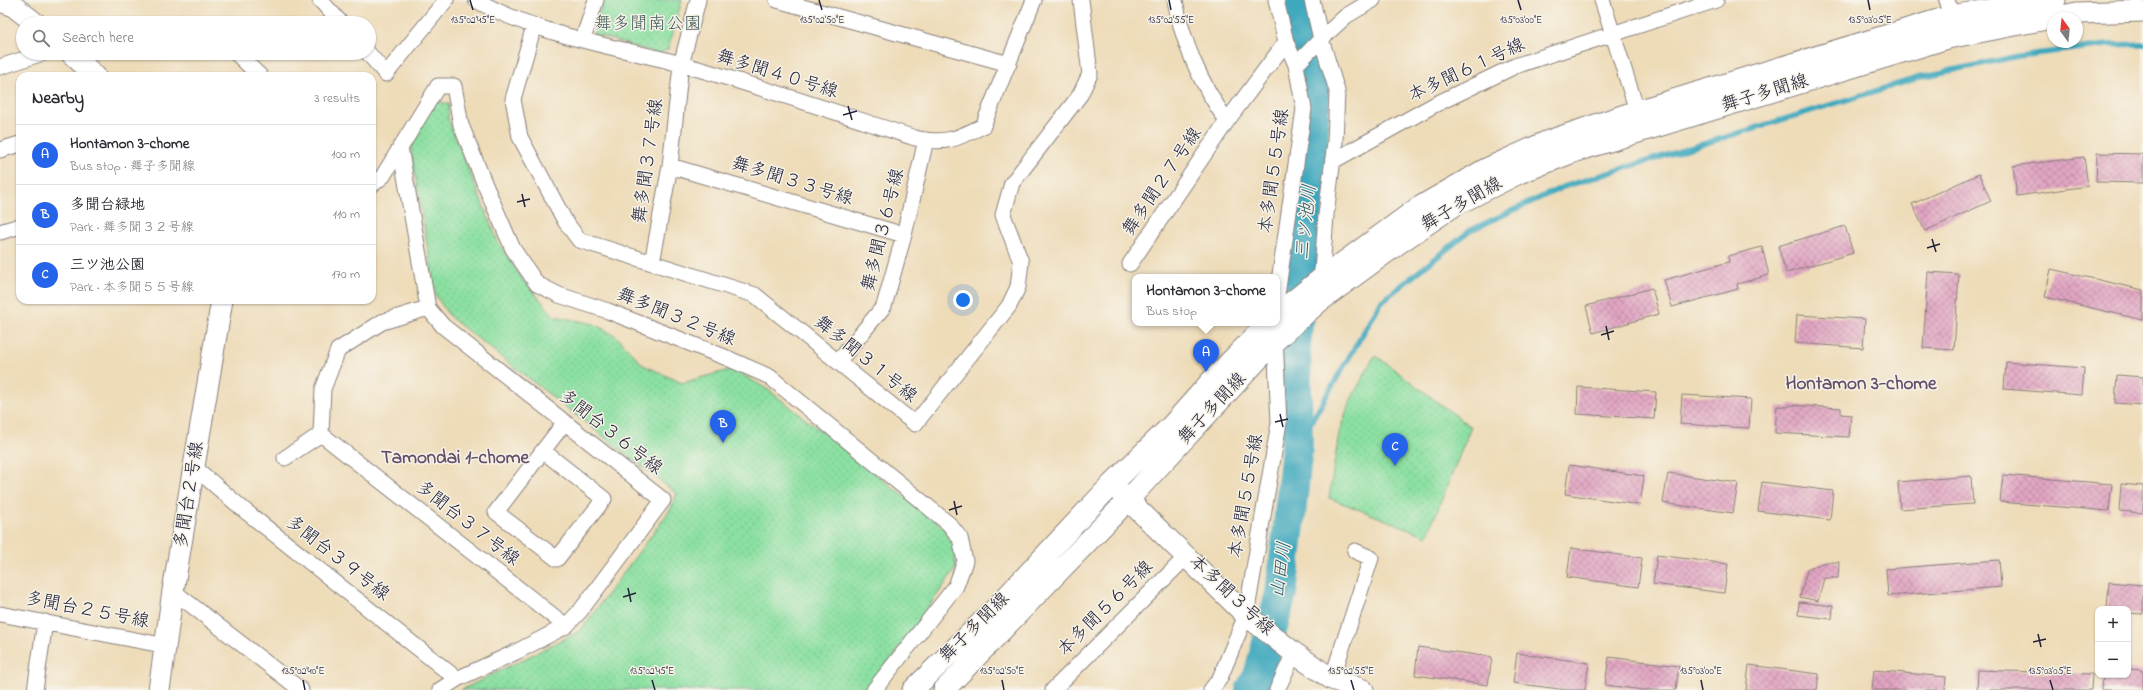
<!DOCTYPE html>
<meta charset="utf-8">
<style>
:root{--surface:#fff;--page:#f2f2f3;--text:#2b2b33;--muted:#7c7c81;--line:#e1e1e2;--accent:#2563eb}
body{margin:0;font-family:"Indie Flower","Klee One",sans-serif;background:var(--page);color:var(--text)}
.controls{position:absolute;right:12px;bottom:12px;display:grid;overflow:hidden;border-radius:8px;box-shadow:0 1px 3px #0004}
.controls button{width:36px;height:36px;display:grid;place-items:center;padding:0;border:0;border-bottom:1px solid var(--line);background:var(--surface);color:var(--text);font:20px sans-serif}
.compass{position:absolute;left:2047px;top:12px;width:36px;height:36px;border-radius:50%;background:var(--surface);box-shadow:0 1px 3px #0004;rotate:345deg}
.you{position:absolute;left:963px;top:300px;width:14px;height:14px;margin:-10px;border:3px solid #fff;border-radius:50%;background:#1a73e8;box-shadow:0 0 0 6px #1a73e833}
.badge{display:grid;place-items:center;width:26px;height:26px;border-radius:50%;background:var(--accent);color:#fff;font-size:13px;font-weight:700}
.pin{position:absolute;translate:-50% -33px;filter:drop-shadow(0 1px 2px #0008)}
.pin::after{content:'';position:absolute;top:21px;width:14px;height:12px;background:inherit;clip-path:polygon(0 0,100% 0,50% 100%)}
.popup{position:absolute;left:1132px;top:274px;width:148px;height:52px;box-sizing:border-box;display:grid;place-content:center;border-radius:8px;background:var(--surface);filter:drop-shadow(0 1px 3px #0005);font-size:13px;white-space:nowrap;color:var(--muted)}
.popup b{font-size:15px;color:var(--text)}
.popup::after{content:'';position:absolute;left:50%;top:100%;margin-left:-8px;border:8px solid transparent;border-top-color:var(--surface)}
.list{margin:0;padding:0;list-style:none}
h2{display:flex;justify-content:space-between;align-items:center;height:52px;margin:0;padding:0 16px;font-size:17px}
h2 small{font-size:13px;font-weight:400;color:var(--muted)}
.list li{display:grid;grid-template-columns:26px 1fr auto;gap:12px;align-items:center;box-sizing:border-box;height:60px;padding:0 16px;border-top:1px solid var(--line)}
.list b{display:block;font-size:15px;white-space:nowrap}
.list p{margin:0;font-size:13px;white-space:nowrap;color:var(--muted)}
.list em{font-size:13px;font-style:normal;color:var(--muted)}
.icon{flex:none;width:22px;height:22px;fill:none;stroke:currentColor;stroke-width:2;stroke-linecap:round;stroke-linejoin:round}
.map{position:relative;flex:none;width:2143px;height:690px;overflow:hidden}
.search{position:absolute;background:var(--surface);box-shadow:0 1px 3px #0004;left:16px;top:16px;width:360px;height:44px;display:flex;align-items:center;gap:10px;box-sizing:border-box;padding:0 14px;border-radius:22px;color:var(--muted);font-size:15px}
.panel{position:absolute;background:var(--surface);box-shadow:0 1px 3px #0004;left:16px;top:72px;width:360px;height:232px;border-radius:12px}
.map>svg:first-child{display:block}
.park{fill:url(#park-dots);stroke:#56816e}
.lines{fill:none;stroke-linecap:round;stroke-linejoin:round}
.stream{stroke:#3ea8be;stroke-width:5.5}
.river{stroke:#3ea8be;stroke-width:32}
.building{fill:url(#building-cross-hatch)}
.street-casing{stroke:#887f7a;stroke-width:17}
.secondary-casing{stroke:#887f7a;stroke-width:23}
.street{stroke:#fff;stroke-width:15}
.secondary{stroke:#fff;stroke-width:21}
.ticks{fill:none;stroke:#22223b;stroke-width:1.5}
.labels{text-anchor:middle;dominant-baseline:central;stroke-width:3;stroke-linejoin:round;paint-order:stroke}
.park-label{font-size:18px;fill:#425b5a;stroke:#f7f3e8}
.street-label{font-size:18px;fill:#22223b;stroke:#f7f3e8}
.water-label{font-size:19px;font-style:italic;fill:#2d586f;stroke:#f7f3e8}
.neighbourhood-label{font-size:19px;font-weight:bold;fill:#65506b;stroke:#f7f3e8}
.ticks-label{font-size:10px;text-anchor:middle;fill:#22223b;stroke:#f7f3e8;stroke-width:3;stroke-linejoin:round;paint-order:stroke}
</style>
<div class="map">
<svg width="2143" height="690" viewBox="0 0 2143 690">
<defs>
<pattern id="park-dots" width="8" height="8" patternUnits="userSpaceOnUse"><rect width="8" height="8" fill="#8be0a2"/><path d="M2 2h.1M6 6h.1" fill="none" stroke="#78c08c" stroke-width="1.8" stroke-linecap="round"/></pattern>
<pattern id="building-cross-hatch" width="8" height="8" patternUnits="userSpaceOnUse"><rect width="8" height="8" fill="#e2a6c3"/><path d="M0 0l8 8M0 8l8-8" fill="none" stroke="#b787a0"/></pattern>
</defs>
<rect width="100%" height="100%" fill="#f7f3e8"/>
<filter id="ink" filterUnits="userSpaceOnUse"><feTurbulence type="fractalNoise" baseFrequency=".025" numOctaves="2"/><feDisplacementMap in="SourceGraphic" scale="8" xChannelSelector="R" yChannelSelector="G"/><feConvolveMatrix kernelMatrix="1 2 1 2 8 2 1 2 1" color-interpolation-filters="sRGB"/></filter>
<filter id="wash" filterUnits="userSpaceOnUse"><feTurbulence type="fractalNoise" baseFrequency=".012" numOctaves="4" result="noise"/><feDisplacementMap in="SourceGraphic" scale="16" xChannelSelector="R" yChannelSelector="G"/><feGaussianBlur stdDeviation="0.9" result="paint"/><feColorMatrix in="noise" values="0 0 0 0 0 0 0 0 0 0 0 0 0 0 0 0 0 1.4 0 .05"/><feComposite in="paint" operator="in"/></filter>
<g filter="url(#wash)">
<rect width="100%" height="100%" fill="#eedcb9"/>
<path class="park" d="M603 0H682L668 49 659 54 593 34Z
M436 101 449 104 448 119 498 242 520 276 554 316 594 324 616 336 643 365 682 383 733 369 770 391 943 527 955 547 956 568 892 659 863 690H461L580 631 670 510 677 494 450 317 436 296 411 151 418 127Z
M1375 355 1471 427 1427 536 1329 498 1339 433 1349 403Z"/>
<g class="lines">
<path class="stream" d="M1297 446 1382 301 1471 230 1563 187 1921 77 2018 56 2107 45 2143 44"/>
<path class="river" d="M1251 690 1259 676 1281 593 1289 525 1297 446 1295 345 1312 168 1314 72 1295 0"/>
</g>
<g id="blocks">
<path class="building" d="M2097 153 2143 154V183L2096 182Z
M2084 157 2088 186 2017 196 2013 166Z
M1979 174 1991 201 1925 231 1912 204Z
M1845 226 1853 253 1786 273 1778 246Z
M1762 247 1769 275 1737 284 1738 289 1672 307 1664 280 1729 262 1728 256Z
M2051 269 2143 290V320L2045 297Z
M1928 272 1959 274 1954 350 1923 348Z
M1652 288 1659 314 1593 333 1586 306Z
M1797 315 1865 319 1863 348 1795 343Z
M2006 362 2084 368 2082 395 2004 389Z
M2117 375 2143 377V405L2115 403Z
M1578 387 1656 392 1654 419 1577 414Z
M1682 395 1751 399 1749 428 1680 424Z
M1790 405 1841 408V414L1851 415 1849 437 1775 433 1777 406 1789 407Z
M1569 465 1644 476 1640 505 1565 494Z
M1668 473 1738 483 1733 513 1663 503Z
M2003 475 2112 484 2109 511 2000 502Z
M1971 476 1973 504 1900 509 1898 482Z
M1762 482 1833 491 1830 520 1758 511Z
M2121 484 2143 486V513L2119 511Z
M1571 548 1642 558 1638 587 1567 577Z
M1657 555 1728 564 1724 593 1653 584Z
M1999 560 2001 587 1888 596 1886 569Z
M1824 562H1839L1838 578H1824L1818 601 1800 597 1807 570Z
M2109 582 2143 585V614L2128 613V609H2107Z
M1799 602 1833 606 1832 619 1798 615Z
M1418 647 1492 657 1488 685 1415 675Z
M1517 653 1589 663 1585 690H1567L1513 683Z
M1609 657 1679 666 1676 690H1643L1605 685Z
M1749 665 1819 674 1817 690H1746Z
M2128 669 2143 670V690H2102L2103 675H2128Z
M1874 670 1946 677 1945 690H1872Z
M1978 670 2092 674 2091 690H1977Z"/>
</g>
</g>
<g filter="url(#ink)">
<use href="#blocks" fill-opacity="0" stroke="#887f7a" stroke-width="1"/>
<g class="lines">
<g class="street-casing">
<path id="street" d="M320 0 341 23
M476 0C537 35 613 46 681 64 759 86 837 113 915 138 945 145 956 139 983 126L1034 0
M777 0 1009 64
M1175 0C1183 45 1201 84 1227 121
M1602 0 1640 120
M1947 0 1954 24
M534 26 513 99 520 137 565 221 579 240 755 295 915 424 1009 306 1018 287 1021 262 1003 215 1012 183 1080 95 1090 74 1081 0
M583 39 596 0
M236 53 260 76
M368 53 386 74 446 0
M1296 65 1321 39 1312 0
M0 67 43 53
M400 147 428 308 443 326 663 500 581 610 566 626 516 652 457 679 440 690
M0 150 20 144
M1333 161 1434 105 1515 66 1716 0
M670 166 904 235
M372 185 383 176 438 86H454L461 125 485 185 513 249 537 284 559 295 608 311 727 358 770 377 949 524 960 538 965 561 956 586 874 690
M0 232 20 226
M652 263 670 166 681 65 698 0
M1130 264 1227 121 1286 42 1276 0
M1321 285 1326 215 1335 142 1337 91 1321 39 1346 16 1373 0
M1277 295 1304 109 1296 65 1286 42
M428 308 382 322 338 350 323 389 321 434 566 626
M838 362 884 306 904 235 926 140
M543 451 604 499 557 559 496 512 565 422
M285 458 321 434
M194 467 244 510 457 679
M173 591 301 690
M0 614 167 646
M1332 679 1371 558 1355 551
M35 690 45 622
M1053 690 1187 556
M1211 690 1220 678 1246 615 1279 423 1275 336
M1277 690 1294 653"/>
</g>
<g class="secondary-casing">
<path id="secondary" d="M0 1 12 5 35 23
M71 53 95 76
M1277 314 1322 278 1418 208 1486 169 1546 142 1637 111 1951 16 2055 0
M1118 490 1246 615 1294 653 1332 679 1363 690
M159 690 173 591 222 300
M913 690 994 610 1112 484 1173 424 1213 379 1268 323
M944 690 1128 500 1275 341 1320 301 1399 243 1455 205 1519 173 1576 151 1948 38 2077 13 2143 11"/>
</g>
<use href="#street" class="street"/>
<use href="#secondary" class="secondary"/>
</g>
</g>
<path class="ticks" d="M470 0 473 10M819 0 822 10M1169 0 1171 10M1518 0 1521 10M1868 0 1870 10M848 106 852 120M843 115 857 111M522 194 525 207M517 202 530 199M1932 239 1936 252M1927 248 1940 244M1606 326 1609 340M1601 335 1614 331M1280 414 1283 427M1275 422 1288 419M954 501 957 515M949 510 962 506M628 588 631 602M623 597 636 593M2038 634 2041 647M2033 642 2046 639M303 680 305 690M652 680 655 690M1002 680 1004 690M1351 680 1354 690M1701 680 1703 690M2050 680 2053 690"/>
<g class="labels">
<g class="park-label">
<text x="648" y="25">舞多聞南公園</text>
</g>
<g class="street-label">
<text transform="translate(1467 71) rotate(-25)">本多聞６１号線</text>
<text transform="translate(777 75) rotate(17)">舞多聞４０号線</text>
<text transform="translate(1765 94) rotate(-17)">舞子多聞線</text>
<text transform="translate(649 161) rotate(-82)">舞多聞３７号線</text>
<text transform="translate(1275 171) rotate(-82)">本多聞５５号線</text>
<text transform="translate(792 182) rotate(17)">舞多聞３３号線</text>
<text transform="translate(1163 182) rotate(-56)">舞多聞２７号線</text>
<text transform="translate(1462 205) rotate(-30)">舞子多聞線</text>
<text transform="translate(884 230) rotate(-76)">舞多聞３６号線</text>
<text transform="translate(676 318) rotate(22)">舞多聞３２号線</text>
<text transform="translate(865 360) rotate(39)">舞多聞３１号線</text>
<text transform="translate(1213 409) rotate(-47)">舞子多聞線</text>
<text transform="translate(610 433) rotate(38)">多聞台３６号線</text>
<text transform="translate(190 495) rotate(-81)">多聞台２号線</text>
<text transform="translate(1247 496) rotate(-80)">本多聞５５号線</text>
<text transform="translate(467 524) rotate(38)">多聞台３７号線</text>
<text transform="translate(337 559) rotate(38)">多聞台３９号線</text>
<text transform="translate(1231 596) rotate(43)">本多聞３号線</text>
<text transform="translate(1106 609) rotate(-45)">本多聞５６号線</text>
<text transform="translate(87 611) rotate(11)">多聞台２５号線</text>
<text transform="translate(975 628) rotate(-45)">舞子多聞線</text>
</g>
<g class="water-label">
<text transform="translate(1307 222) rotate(-84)">三ツ池川</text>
<text transform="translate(1282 570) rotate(-82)">山田川</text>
</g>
<g class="neighbourhood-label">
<text x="1861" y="384">Hontamon 3-chome</text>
<text x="455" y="458">Tamondai 1-chome</text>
</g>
</g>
<g class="ticks-label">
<text x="473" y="23">135°02'45"E</text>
<text x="822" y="23">135°02'50"E</text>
<text x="1171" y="23">135°02'55"E</text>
<text x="1521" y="23">135°03'00"E</text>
<text x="1870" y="23">135°03'05"E</text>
<text x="303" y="674">135°02'40"E</text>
<text x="652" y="674">135°02'45"E</text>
<text x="1002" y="674">135°02'50"E</text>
<text x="1351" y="674">135°02'55"E</text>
<text x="1701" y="674">135°03'00"E</text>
<text x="2050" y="674">135°03'05"E</text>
</g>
</svg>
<div class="controls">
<button>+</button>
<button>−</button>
</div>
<svg class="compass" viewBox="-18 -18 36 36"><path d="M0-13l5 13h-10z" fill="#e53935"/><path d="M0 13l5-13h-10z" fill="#7c7c81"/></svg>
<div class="you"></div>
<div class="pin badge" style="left:1206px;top:372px">A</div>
<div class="popup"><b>Hontamon 3-chome</b>Bus stop</div>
<div class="pin badge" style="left:723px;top:443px">B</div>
<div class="pin badge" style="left:1395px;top:466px">C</div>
<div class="search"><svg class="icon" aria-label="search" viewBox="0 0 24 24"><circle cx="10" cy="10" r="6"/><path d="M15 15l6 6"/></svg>Search here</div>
<section class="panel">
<h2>Nearby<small>3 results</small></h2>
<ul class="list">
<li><span class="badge">A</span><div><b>Hontamon 3-chome</b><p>Bus stop · 舞子多聞線</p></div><em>100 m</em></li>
<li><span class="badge">B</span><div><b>多聞台緑地</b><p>Park · 舞多聞３２号線</p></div><em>110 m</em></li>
<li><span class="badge">C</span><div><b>三ツ池公園</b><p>Park · 本多聞５５号線</p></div><em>170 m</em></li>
</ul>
</section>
</div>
